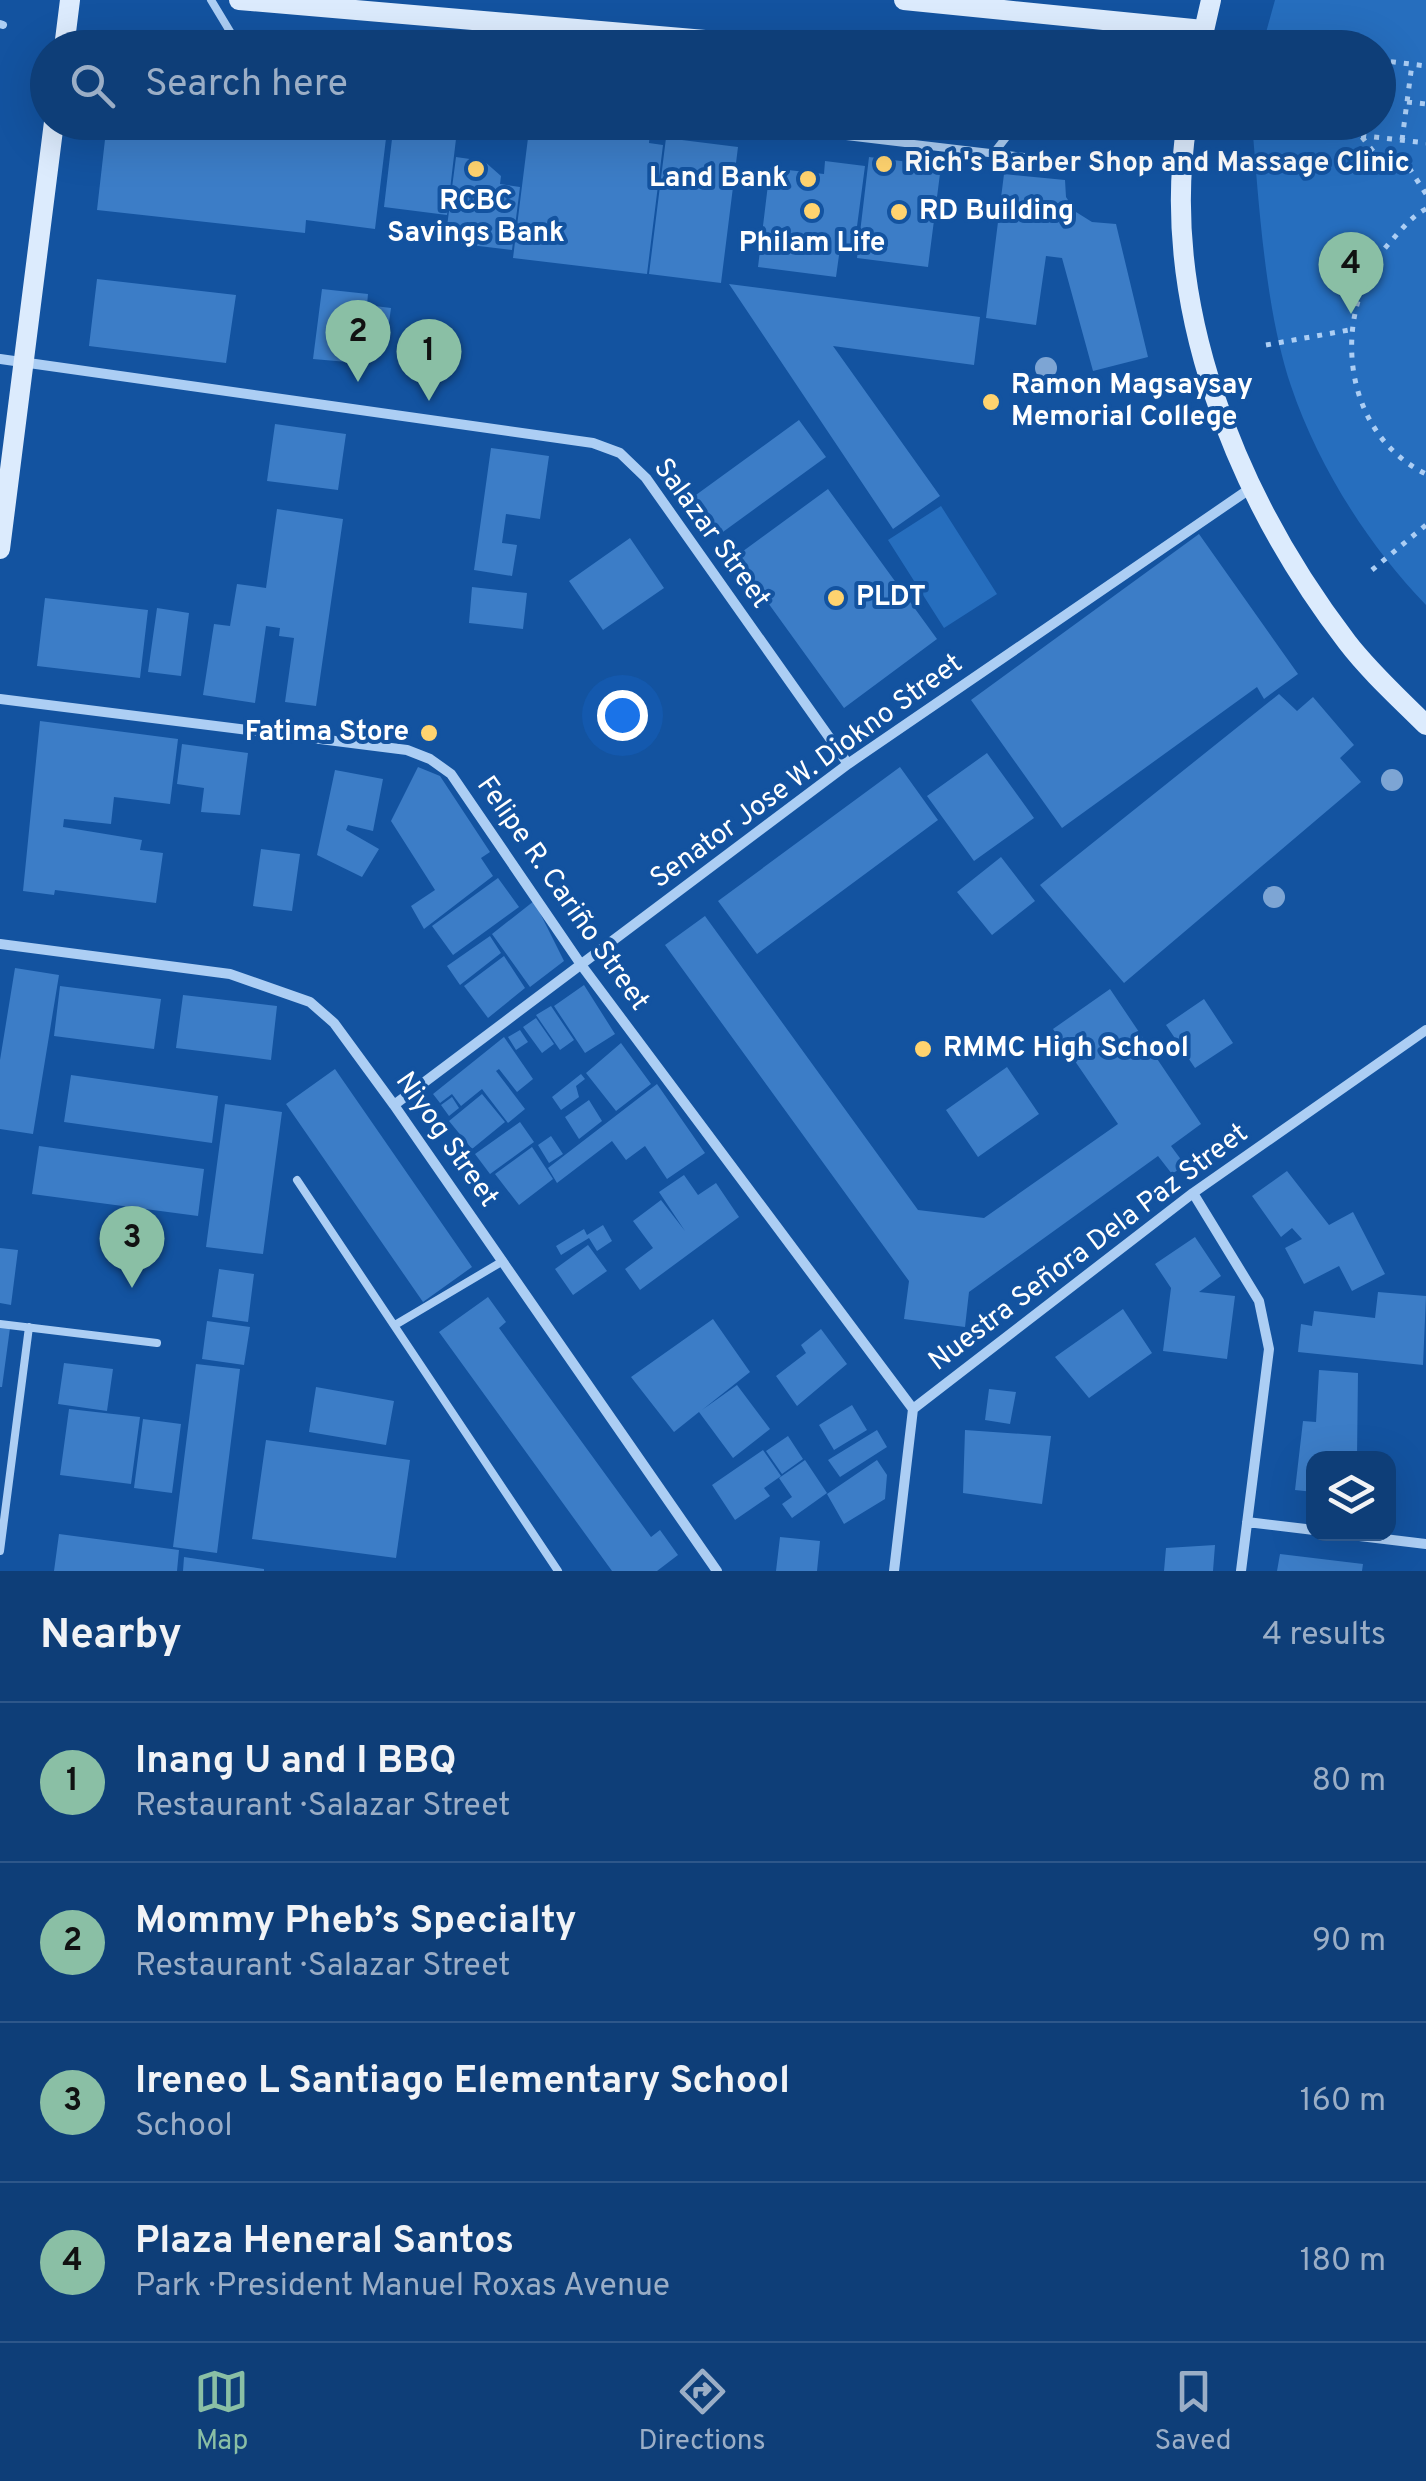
<!DOCTYPE html>
<meta charset="utf-8">
<style>
:root{--surface:#0e3e78;--page:#17457d;--text:#f1f3f6;--muted:#9baec6;--line:#2e578a;--accent:#8abfa5}
body{margin:0;font-family:Overpass,sans-serif;background:var(--page);color:var(--text)}
.controls{position:absolute;right:30px;bottom:30px;display:grid;overflow:hidden;border-radius:20px;box-shadow:0 10px 40px #0002}
.controls button{width:90px;height:90px;display:grid;place-items:center;padding:0;border:0;border-bottom:2px solid var(--line);background:var(--surface);color:var(--text);font:50px sans-serif}
.you{position:absolute;left:622px;top:715px;width:35px;height:35px;margin:-25px;border:8px solid #fff;border-radius:50%;background:#1a73e8;box-shadow:0 0 0 15px #1a73e833}
.badge{display:grid;place-items:center;width:65px;height:65px;border-radius:50%;background:var(--accent);color:#111;font-size:32px;font-weight:700}
.pin{position:absolute;translate:-50% -82px;filter:drop-shadow(0 2px 5px #0008)}
.pin::after{content:'';position:absolute;top:52px;width:35px;height:30px;background:inherit;clip-path:polygon(0 0,100% 0,50% 100%)}
.list{margin:0;padding:0;list-style:none}
h2{display:flex;justify-content:space-between;align-items:center;height:130px;margin:0;padding:0 40px;font-size:42px}
h2 small{font-size:32px;font-weight:400;color:var(--muted)}
.list li{display:grid;grid-template-columns:65px 1fr auto;gap:30px;align-items:center;box-sizing:border-box;height:160px;padding:0 40px;border-top:2px solid var(--line)}
.list b{display:block;font-size:38px;white-space:nowrap}
.list p{margin:0;font-size:32px;white-space:nowrap;color:var(--muted)}
.list em{font-size:32px;font-style:normal;color:var(--muted)}
.icon{flex:none;width:55px;height:55px;fill:none;stroke:currentColor;stroke-width:2;stroke-linecap:round;stroke-linejoin:round}
.map{position:relative;flex:none;width:1426px;height:1571px;overflow:hidden}
.search{position:absolute;background:var(--surface);box-shadow:0 10px 40px #0002;left:30px;right:30px;top:30px;height:110px;display:flex;align-items:center;gap:25px;box-sizing:border-box;padding:0 35px;border-radius:55px;color:var(--muted);font-size:38px}
.sheet{height:770px;background:var(--surface)}
nav{display:flex;justify-content:space-around;align-items:center;box-sizing:border-box;height:140px;border-top:2px solid var(--line);background:var(--surface);font-size:28px;color:var(--muted)}
nav a{display:grid;justify-items:center;gap:5px}
nav .on{color:var(--accent)}
.map>svg:first-child{display:block}
.green{fill:#266ebe}
.building{fill:#3c7dc7}
.lines{fill:none;stroke-linecap:round;stroke-linejoin:round}
.path{stroke:#accef4;stroke-width:5;stroke-dasharray:5 8;stroke-linecap:butt}
.lane{stroke:#accef4;stroke-width:8}
.street{stroke:#accef4;stroke-width:10}
.secondary{stroke:#dcebfd;stroke-width:20}
.tree{fill:#7da5d4}
.poi-dot{fill:#ffd36f;stroke:#1353a0;stroke-width:4}
.labels{text-anchor:middle;dominant-baseline:central;stroke-width:8;stroke-linejoin:round;paint-order:stroke}
.poi-label{font-size:28px;font-weight:bold;fill:#fff;stroke:#1353a0;text-anchor:start}
.street-label{font-size:28px;fill:#fff;stroke:#1353a0}
</style>
<div class="map">
<svg width="1426" height="1571" viewBox="0 0 1426 1571">
<rect width="100%" height="100%" fill="#1353a0"/>
<path class="green" d="M1275 0H1426V605C1368 545 1318 466 1291 386 1265 309 1259 204 1252 123L1378 122V48L1262 47Z
M941 506 997 594 944 628 888 540Z"/>
<path class="building" d="M107 122H388L375 229 306 220 305 233 97 210Z
M394 122H458L447 215 384 207Z
M530 122 650 133 649 143 663 145 647 274 513 258Z
M666 138 738 147 721 283 649 274Z
M456 157 484 161 501 176 500 184 520 187 512 250 445 242Z
M869 157 941 166 928 267 857 258Z
M825 161 865 166 854 249 840 248 836 277 758 267 770 168 824 174Z
M1004 174 1065 180 1066 197 1076 212 1092 222 1116 224 1148 357 1093 371 1062 258 1046 256 1036 325 986 318Z
M97 279 236 295 226 363 89 346Z
M729 284 980 317 974 365 833 346 940 496 893 529Z
M322 289 368 294 367 305 391 308 387 337 364 336 359 363 313 359Z
M799 420 826 457 716 537 689 500Z
M275 424 346 434 338 490 267 481Z
M491 448 549 456 540 519 506 514 502 543 517 545 512 576 474 570Z
M828 489 937 639 844 708 735 557Z
M277 509 343 519 316 706 285 702 294 638 279 636 280 628 266 626 255 703 203 695 214 624 230 626 237 584 266 588Z
M1199 534 1298 674 1264 699 1257 687 1062 828 971 700Z
M630 538 664 588 603 630 569 581Z
M472 587 527 593 523 629 469 623Z
M45 598 148 610 140 678 37 666Z
M157 608 189 613 181 676 148 672Z
M1279 694 1297 711 1313 697 1354 745 1340 758 1361 782 1124 983 1040 885Z
M40 721 178 739 170 804 114 797 111 824 64 819 63 827 142 840 140 850 163 853 156 903 55 890 54 895 23 891Z
M182 744 248 753 240 815 201 812 204 788 177 784Z
M987 753 1034 818 974 861 927 796Z
M418 767 440 776 490 852 481 858 493 876 424 929 411 906 435 890 391 821Z
M900 767 938 820 757 954 718 901Z
M335 770 383 779 373 831 348 825 346 830 379 849 362 877 317 855Z
M261 849 300 854 292 911 253 906Z
M1001 857 1035 901 992 935 957 892Z
M498 878 519 907 453 955 432 926Z
M534 901 564 961 530 987 492 934Z
M705 916 918 1210 984 1218 1118 1124 1053 1029 1110 989 1201 1124 1171 1146 1185 1165 1172 1174 1158 1156 969 1292 965 1327 904 1319 909 1281 665 945Z
M490 936 501 953 460 985 447 966Z
M504 956 525 988 488 1018 464 986Z
M15 968 59 975 33 1134 0 1129V1060Z
M584 985 615 1034 585 1053 554 1006Z
M60 986 161 999 154 1049 54 1036Z
M183 995 277 1006 271 1060 176 1048Z
M1204 999 1233 1043 1195 1068 1166 1025Z
M551 1006 574 1040 560 1050 536 1015Z
M536 1018 554 1044 542 1053 523 1027Z
M520 1030 528 1042 516 1050 508 1037Z
M504 1037 533 1079 517 1092 499 1069 496 1071 525 1109 508 1123 482 1089 461 1106 452 1094 440 1103 433 1094Z
M621 1043 651 1084 616 1111 586 1073Z
M1007 1067 1039 1114 978 1157 946 1110Z
M335 1069 472 1267 423 1302 286 1104Z
M581 1074 585 1079 576 1086 579 1097 561 1110 552 1097Z
M71 1075 218 1096 212 1143 64 1122Z
M657 1084 705 1153 667 1179 645 1146 626 1160 612 1141 557 1183 548 1168Z
M482 1094 505 1122 472 1149 449 1121Z
M452 1097 459 1108 449 1116 441 1105Z
M589 1100 602 1121 579 1139 565 1117Z
M225 1104 282 1112 263 1254 206 1247Z
M520 1122 534 1142 490 1174 475 1154Z
M551 1136 563 1154 549 1163 538 1145Z
M39 1146 204 1169 198 1216 32 1194Z
M532 1147 553 1179 519 1205 495 1174Z
M1287 1171 1329 1225 1353 1212 1385 1274 1352 1291 1339 1266 1304 1284 1285 1248 1302 1239 1292 1228 1281 1237 1252 1196Z
M684 1175 698 1195 716 1183 739 1217 640 1290 625 1269 653 1248 633 1221 661 1200 685 1231 659 1192Z
M603 1225 612 1241 597 1251 589 1238 561 1255 556 1246 584 1229 587 1235Z
M1195 1237 1221 1276 1199 1292 1235 1296 1227 1359 1163 1351 1171 1288 1155 1264Z
M588 1245 607 1271 573 1295 555 1269Z
M0 1248 18 1250 11 1305 0 1303Z
M219 1269 254 1274 248 1322 212 1317Z
M1378 1292 1426 1296 1423 1365 1298 1352 1301 1324 1312 1326 1314 1311 1375 1318Z
M488 1297 506 1322 499 1328 651 1537 660 1530 678 1555 657 1571H612L439 1332Z
M1123 1309 1152 1353 1089 1398 1055 1357Z
M713 1319 750 1372 702 1410 737 1385 770 1429 733 1458 699 1412 674 1432 631 1377Z
M207 1321 250 1327 244 1365 202 1359Z
M0 1327 10 1328 2 1387H0Z
M821 1329 847 1364 797 1406 776 1376 806 1353 801 1345Z
M64 1363 113 1369 107 1411 58 1404Z
M196 1364 240 1369 217 1553 173 1547Z
M1319 1370 1358 1373 1357 1458H1314V1492L1295 1490 1303 1421 1316 1422Z
M316 1387 394 1401 386 1445 309 1432Z
M989 1389 1016 1392 1010 1424 985 1420Z
M852 1405 867 1430 834 1450 819 1425Z
M69 1409 140 1417 131 1484 60 1475Z
M143 1419 181 1424 172 1493 134 1488Z
M877 1430 887 1447 840 1477 828 1460Z
M965 1430 1051 1436 1042 1504 963 1493Z
M788 1436 803 1459 782 1474 766 1451Z
M266 1440 410 1460 396 1558 252 1539Z
M763 1450 781 1476 764 1488 770 1496 735 1520 712 1485Z
M805 1460 827 1493 792 1518 782 1504 792 1497 779 1478Z
M877 1460 887 1475 885 1499 844 1524 827 1494Z
M59 1534 179 1550 177 1571H54Z
M780 1537 820 1541 817 1571H776Z
M1215 1545 1213 1571H1164L1166 1548Z
M1280 1554 1363 1564 1362 1571H1277Z
M184 1557 264 1569V1571H183Z"/>
<g class="lines">
<path class="path" d="M1254 45 1271 48
M1378 60 1426 66
M1407 102 1426 104
M1245 122 1426 143
M1350 134 1352 122
M1362 137 1383 164 1404 160 1426 194
M1402 140 1412 64
M1426 209C1412 216 1402 229 1392 240 1330 306 1338 431 1426 474
M1266 345 1349 330
M1372 570 1426 525"/>
<path class="lane" d="M211 0 240 48
M0 24 3 25
M728 122 1074 163
M993 154 1018 122
M297 1180 558 1571
M0 1324 157 1343
M395 1325 503 1261
M0 1551 29 1327"/>
<path class="street" d="M0 359 593 443 620 453 646 478 848 764
M0 699 407 750 430 759 451 774 582 966 913 1409
M0 944 230 974 310 1002 334 1023 394 1105 717 1571
M394 1105 848 764 1254 486
M1193 1193 1259 1301 1269 1349 1241 1571
M1247 1522 1314 1530
M1343 1534 1426 1544
M894 1571 913 1409 1193 1193 1426 1030"/>
<path class="secondary" d="M239 0 798 48
M904 0 1203 30
M64 48 70 0
M1200 48 1211 0
M1187 122C1158 305 1237 498 1347 642 1370 672 1400 699 1426 725
M0 549 54 122"/>
</g>
<g class="tree">
<circle cx="1046" cy="368" r="11"/>
<circle cx="1392" cy="780" r="11"/>
<circle cx="1274" cy="897" r="11"/>
</g>
<g class="poi-dot">
<circle cx="884" cy="164" r="10"/>
<circle cx="476" cy="169" r="10"/>
<circle cx="808" cy="179" r="10"/>
<circle cx="812" cy="211" r="10"/>
<circle cx="899" cy="212" r="10"/>
<circle cx="991" cy="402" r="10"/>
<circle cx="836" cy="598" r="10"/>
<circle cx="429" cy="733" r="10"/>
<circle cx="923" cy="1049" r="10"/>
</g>
<g class="labels">
<g class="poi-label">
<text x="904" y="164">Rich's Barber Shop and Massage Clinic</text>
<text x="788" y="179" text-anchor="end">Land Bank</text>
<text x="476" y="202" text-anchor="middle">RCBC<tspan x="476" dy="32">Savings Bank</tspan></text>
<text x="919" y="212">RD Building</text>
<text x="812" y="244" text-anchor="middle">Philam Life</text>
<text x="1011" y="386">Ramon Magsaysay<tspan x="1011" dy="32">Memorial College</tspan></text>
<text x="856" y="598">PLDT</text>
<text x="409" y="733" text-anchor="end">Fatima Store</text>
<text x="943" y="1049">RMMC High School</text>
</g>
<g class="street-label">
<text transform="translate(711 534) rotate(54)">Salazar Street</text>
<text transform="translate(807 772) rotate(-36)">Senator Jose W. Diokno Street</text>
<text transform="translate(562 894) rotate(55)">Felipe R. Cariño Street</text>
<text transform="translate(446 1140) rotate(55)">Niyog Street</text>
<text transform="translate(1089 1248) rotate(-37)">Nuestra Señora Dela Paz Street</text>
</g>
</g>
</svg>
<div class="controls">
<button><svg class="icon" aria-label="layers" viewBox="0 0 24 24"><path d="M12 4l9 5-9 5-9-5zM3 14l9 5 9-5"/></svg></button>
</div>
<div class="you"></div>
<div class="pin badge" style="left:429px;top:401px">1</div>
<div class="pin badge" style="left:358px;top:382px">2</div>
<div class="pin badge" style="left:132px;top:1288px">3</div>
<div class="pin badge" style="left:1351px;top:314px">4</div>
<div class="search"><svg class="icon" aria-label="search" viewBox="0 0 24 24"><circle cx="10" cy="10" r="6"/><path d="M15 15l6 6"/></svg>Search here</div>
</div>
<section class="sheet">
<h2>Nearby<small>4 results</small></h2>
<ul class="list">
<li><span class="badge">1</span><div><b>Inang U and I BBQ</b><p>Restaurant · Salazar Street</p></div><em>80 m</em></li>
<li><span class="badge">2</span><div><b>Mommy Pheb’s Specialty</b><p>Restaurant · Salazar Street</p></div><em>90 m</em></li>
<li><span class="badge">3</span><div><b>Ireneo L Santiago Elementary School</b><p>School</p></div><em>160 m</em></li>
<li><span class="badge">4</span><div><b>Plaza Heneral Santos</b><p>Park · President Manuel Roxas Avenue</p></div><em>180 m</em></li>
</ul>
</section>
<nav>
<a class="on"><svg class="icon" aria-label="map" viewBox="0 0 24 24"><path d="M3 6l6-2 6 2 6-2v14l-6 2-6-2-6 2zM9 4v14M15 6v14"/></svg>Map</a>
<a><svg class="icon" aria-label="directions" viewBox="0 0 24 24"><path d="M12 3l9 9-9 9-9-9zM9 14v-3h6M13 9l2 2-2 2"/></svg>Directions</a>
<a><svg class="icon" aria-label="saved" viewBox="0 0 24 24"><path d="M7 4h10v16l-5-4-5 4z"/></svg>Saved</a>
</nav>
